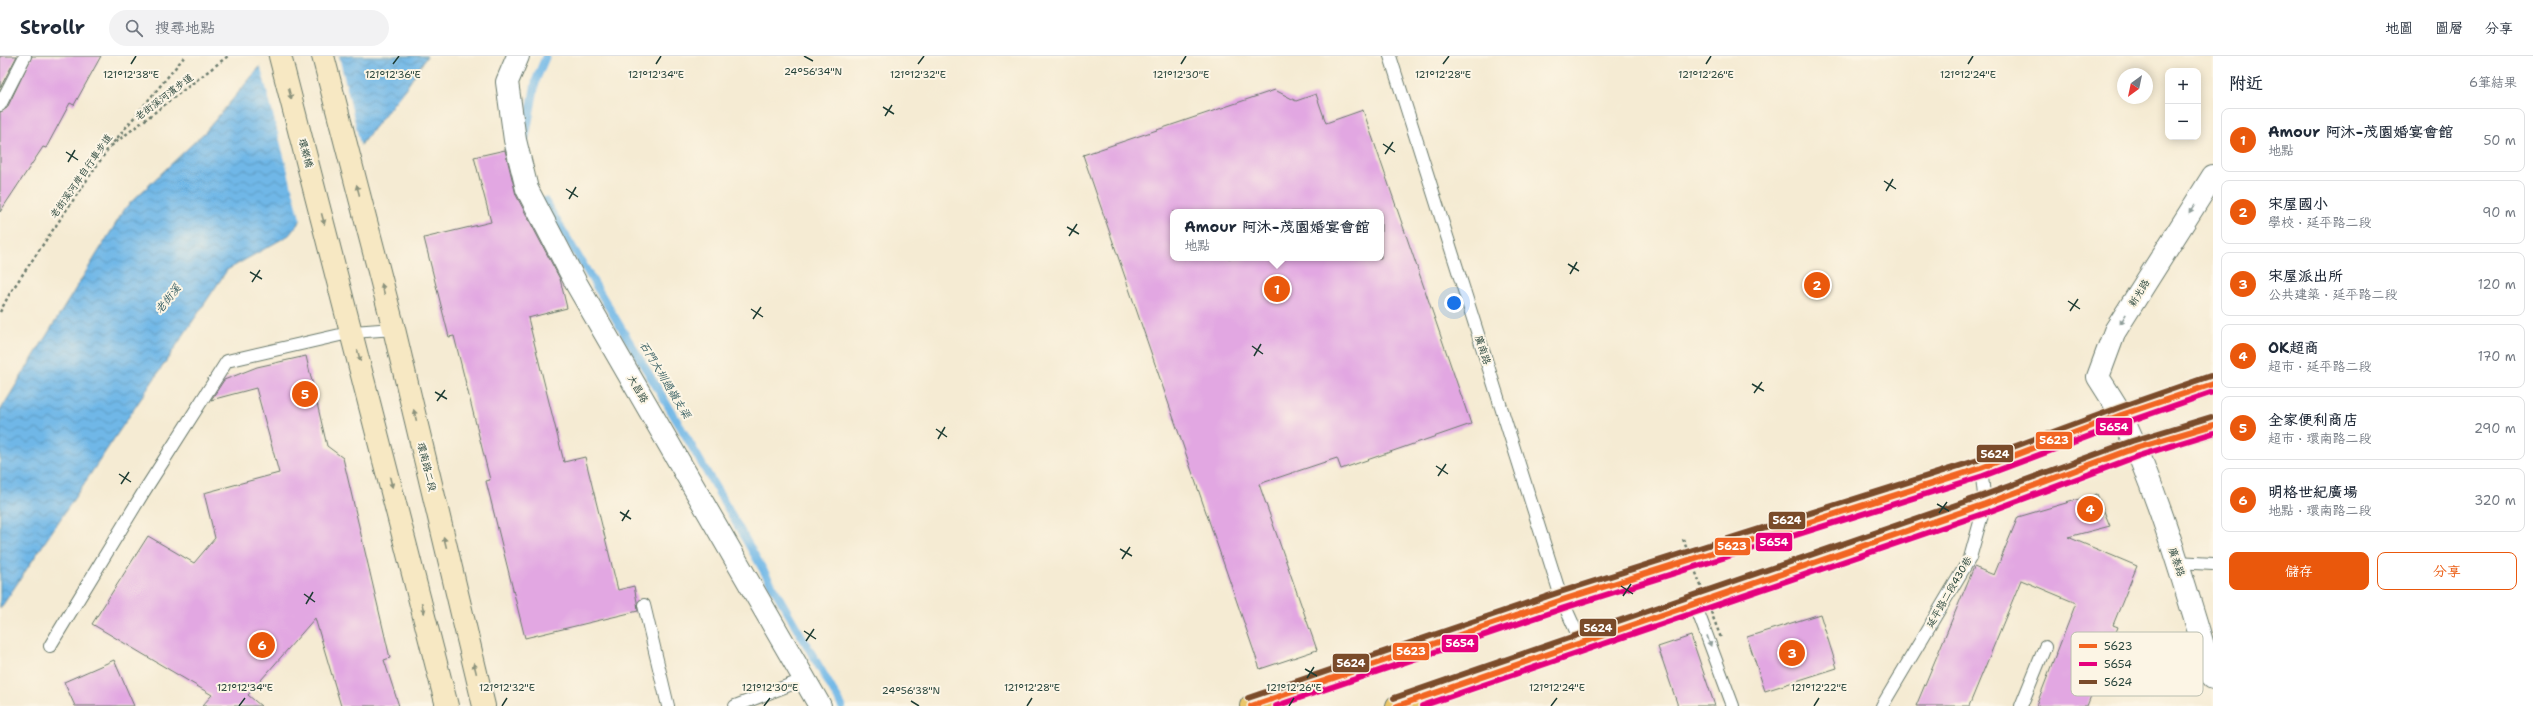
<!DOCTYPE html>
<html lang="zh-TW">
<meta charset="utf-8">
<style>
:root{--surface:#fff;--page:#f2f2f3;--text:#1f2937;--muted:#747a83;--line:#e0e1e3;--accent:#ea580c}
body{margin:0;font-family:"Shantell Sans","LXGW WenKai TC",sans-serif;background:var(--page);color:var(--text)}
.controls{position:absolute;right:12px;top:12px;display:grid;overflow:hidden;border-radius:8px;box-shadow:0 2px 10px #0003}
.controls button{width:36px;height:36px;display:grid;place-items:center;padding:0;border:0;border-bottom:1px solid var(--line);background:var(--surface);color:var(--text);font:20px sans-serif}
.compass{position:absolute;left:2117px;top:12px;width:36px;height:36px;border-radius:50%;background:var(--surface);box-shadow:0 2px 10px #0003;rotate:213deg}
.you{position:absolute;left:1454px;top:247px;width:14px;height:14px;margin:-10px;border:3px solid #fff;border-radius:50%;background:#1a73e8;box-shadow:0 0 0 6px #1a73e833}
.badge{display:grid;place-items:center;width:26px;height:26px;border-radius:50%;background:var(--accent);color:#fff;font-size:13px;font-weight:700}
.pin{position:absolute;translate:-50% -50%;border:2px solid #fff;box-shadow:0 1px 4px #0006}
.popup{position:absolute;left:1170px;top:153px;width:214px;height:52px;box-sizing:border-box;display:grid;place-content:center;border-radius:8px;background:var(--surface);filter:drop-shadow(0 1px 3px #0005);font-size:13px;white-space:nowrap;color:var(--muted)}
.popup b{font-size:15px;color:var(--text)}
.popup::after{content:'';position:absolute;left:50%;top:100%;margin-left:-8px;border:8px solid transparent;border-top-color:var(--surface)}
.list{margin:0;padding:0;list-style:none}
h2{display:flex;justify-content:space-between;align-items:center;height:52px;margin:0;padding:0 16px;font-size:17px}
h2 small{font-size:13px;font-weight:400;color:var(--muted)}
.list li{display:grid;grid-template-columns:26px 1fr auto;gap:12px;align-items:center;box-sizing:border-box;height:64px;margin:0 8px 8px;padding:0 8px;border:1px solid var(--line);border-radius:8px}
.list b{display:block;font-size:15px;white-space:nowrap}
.list p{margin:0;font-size:13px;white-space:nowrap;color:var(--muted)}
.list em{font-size:13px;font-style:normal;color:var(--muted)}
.actions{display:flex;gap:8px;padding:12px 16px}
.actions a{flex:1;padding:9px 0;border:1px solid var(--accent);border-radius:8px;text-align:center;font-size:14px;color:var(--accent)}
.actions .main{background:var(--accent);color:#fff}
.icon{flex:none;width:22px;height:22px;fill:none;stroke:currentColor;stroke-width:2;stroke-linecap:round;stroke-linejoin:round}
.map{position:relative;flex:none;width:2213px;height:650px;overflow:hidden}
header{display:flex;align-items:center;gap:24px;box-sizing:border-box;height:56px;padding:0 20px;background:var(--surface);border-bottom:1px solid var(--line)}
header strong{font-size:19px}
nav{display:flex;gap:22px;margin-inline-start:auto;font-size:14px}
.search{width:280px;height:36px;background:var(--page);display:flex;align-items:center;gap:10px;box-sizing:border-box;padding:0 14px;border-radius:22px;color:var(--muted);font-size:15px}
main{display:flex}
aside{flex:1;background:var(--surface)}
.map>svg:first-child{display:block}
.water{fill:url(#water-waves);stroke:#477a8e}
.pier{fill:#f5ebd3}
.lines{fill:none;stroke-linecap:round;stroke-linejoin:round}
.stream{stroke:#6fb7e7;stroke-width:8}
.building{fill:#e2a7e2;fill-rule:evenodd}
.service-casing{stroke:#6a7a6c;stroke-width:14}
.minor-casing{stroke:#6a7a6c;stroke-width:24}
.secondary-casing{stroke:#6a7a6c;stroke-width:24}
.primary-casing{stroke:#6a7a6c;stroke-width:24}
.path{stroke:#6a7a6c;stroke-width:2.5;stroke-dasharray:3 3;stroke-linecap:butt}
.service{stroke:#fff;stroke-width:12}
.minor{stroke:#fff;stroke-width:22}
.secondary{stroke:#f7e8c3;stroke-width:22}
.primary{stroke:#ebc669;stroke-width:22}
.path-bridge{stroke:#6a7a6c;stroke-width:2.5;stroke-dasharray:3 3;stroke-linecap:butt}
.bus-1-casing{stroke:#fcf5e5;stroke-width:9}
.bus-2-casing{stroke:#fcf5e5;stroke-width:9}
.bus-3-casing{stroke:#fcf5e5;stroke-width:9}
.bus-1{stroke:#f26522;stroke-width:6}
.bus-2{stroke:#e5007d;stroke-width:6}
.bus-3{stroke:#7a4b2a;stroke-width:6}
.oneway{fill:#8b927c}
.oneway2{fill:#8f9e9a}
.ticks{fill:none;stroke:#1f3d34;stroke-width:1.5}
.labels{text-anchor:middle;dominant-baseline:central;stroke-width:4;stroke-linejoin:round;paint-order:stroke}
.street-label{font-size:10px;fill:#1f3d34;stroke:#fcf5e5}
.water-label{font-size:11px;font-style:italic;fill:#335c61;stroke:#fcf5e5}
.key{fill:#fcf5e5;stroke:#babeb0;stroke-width:1}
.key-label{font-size:11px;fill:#1f3d34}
.ticks-label{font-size:10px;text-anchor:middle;fill:#1f3d34;stroke:#fcf5e5;stroke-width:4;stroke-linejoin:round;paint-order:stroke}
.line-badge{stroke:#fcf5e5;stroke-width:1.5}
.badge-label{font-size:11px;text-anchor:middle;font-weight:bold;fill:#fff}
</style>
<header>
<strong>Strollr</strong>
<div class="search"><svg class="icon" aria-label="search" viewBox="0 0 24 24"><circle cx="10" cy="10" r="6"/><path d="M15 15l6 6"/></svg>搜尋地點</div>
<nav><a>地圖</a><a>圖層</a><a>分享</a></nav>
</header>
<main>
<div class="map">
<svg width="2213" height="650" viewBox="0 0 2213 650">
<defs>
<pattern id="water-waves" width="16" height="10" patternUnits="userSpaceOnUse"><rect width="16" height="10" fill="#6fb7e7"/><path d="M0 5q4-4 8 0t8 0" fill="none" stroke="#5b96bc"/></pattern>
</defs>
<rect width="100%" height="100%" fill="#fcf5e5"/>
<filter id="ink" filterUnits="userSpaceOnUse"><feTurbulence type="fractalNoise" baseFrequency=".025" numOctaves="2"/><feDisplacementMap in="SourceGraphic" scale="8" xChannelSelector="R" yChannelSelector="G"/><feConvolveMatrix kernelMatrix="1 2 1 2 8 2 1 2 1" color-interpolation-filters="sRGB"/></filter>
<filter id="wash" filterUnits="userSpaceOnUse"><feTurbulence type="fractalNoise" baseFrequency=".012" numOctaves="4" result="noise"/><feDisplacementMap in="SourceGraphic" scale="16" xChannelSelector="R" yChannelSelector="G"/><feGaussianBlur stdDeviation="0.9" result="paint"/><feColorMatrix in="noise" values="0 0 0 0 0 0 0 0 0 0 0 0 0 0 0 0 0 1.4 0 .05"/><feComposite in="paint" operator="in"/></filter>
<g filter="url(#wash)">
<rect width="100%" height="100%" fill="#f5ebd3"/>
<path class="water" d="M269 0H427L408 29 289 179 227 214 0 553V355L126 151 206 75Z"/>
<path class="pier" d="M267 0H339L361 92 301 166 260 8Z"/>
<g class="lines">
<path class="stream" d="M524 90 536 24 546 0
M545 145 680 370 842 650"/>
</g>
<g id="blocks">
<path class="building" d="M0 0H17L0 32Z
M32 0H101L74 49 70 47 46 92 43 91 0 156V56L7 52Z
M1275 34 1296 45 1316 38 1326 67 1363 54 1471 368 1341 413 1337 402 1259 428 1317 594 1260 613 1083 99ZM1173 156H1381V202H1173Z
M505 94 516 139 560 223 567 252 528 262 564 406 585 401 618 534 634 530 637 546 638 555 525 582 486 425 490 424 454 280 449 281 424 182 491 166 474 101Z
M306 300 327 390 343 402 390 602 384 604 399 650H341L315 562 248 639 261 650H202L212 639 92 568 148 480 194 507 215 482 204 437 279 417 256 332 211 344 224 324 257 311Z
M2097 438 2110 470 2068 481 2137 510 2113 569 2118 571 2087 650H2036L2076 547 2021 524 1969 650H1916L1974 511 1994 519 2018 461Z
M1820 558 1837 612 1765 635 1747 581Z
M1691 580 1715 650H1678L1658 591Z
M114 604 134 650H75L64 626Z"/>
</g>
</g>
<g filter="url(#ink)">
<use href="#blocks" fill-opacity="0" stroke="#6a7a6c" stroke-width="1"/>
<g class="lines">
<g class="service-casing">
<path id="service" d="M1390 0 1562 544 1581 586
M0 49 25 0
M2177 506 2213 508
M1695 548 1733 650
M644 549 668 650
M50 590 143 437 227 305 353 276 394 273
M735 650 805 623
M1882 650 1970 502 1985 448 1981 412
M2021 650 2045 591"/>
</g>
<g class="minor-casing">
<path id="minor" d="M518 0 507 26 515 84 527 133 576 227 820 650
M2213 120 2115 275 2098 321C2106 334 2115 347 2122 360 2161 444 2186 534 2213 622"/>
</g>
<g class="secondary-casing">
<path id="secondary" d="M280 0 447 650
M323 0 394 273 484 650"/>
</g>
<g class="primary-casing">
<path id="primary" d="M1251 650 1562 544 1981 412 2121 359 2213 328
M1397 650 1985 448 2135 392 2213 369"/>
</g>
<path class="path" d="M111 90 228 0
M0 256 10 237 108 93 185 0"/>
<use href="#service" class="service"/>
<use href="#minor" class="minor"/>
<use href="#secondary" class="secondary"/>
<use href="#primary" class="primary"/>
<path class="path-bridge" d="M1683 483 1721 582"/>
<g class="bus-1-casing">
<path id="bus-1" d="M1251 650 1562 544 1981 412 2121 359 2213 328
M1397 650 1985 448 2135 392 2213 369"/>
</g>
<g class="bus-2-casing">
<path id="bus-2" d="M1276 650 1564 552 1983 420 2124 367 2213 336
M1422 650 1988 456 2138 400 2213 377"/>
</g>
<g class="bus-3-casing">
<path id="bus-3" d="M1248 642 1560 536 1978 404 2118 352 2210 320
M1394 642 1982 440 2132 385 2211 361"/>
</g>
<use href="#bus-1" class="bus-1"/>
<use href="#bus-2" class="bus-2"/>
<use href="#bus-3" class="bus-3"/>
</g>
<defs><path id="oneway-solid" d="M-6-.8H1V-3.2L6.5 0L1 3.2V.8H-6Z"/></defs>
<g class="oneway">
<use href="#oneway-solid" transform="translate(290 38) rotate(75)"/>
<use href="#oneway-solid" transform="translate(358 134) rotate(-105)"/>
<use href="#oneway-solid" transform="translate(323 163) rotate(75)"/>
<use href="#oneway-solid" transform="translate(383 233) rotate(-105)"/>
<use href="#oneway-solid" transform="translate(359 300) rotate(76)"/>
<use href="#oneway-solid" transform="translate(415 359) rotate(-104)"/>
<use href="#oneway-solid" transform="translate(391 426) rotate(76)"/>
<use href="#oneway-solid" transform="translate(445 486) rotate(-104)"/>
<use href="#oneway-solid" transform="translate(423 552) rotate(76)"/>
<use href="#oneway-solid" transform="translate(475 612) rotate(-104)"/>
</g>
<g class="oneway2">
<use href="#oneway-solid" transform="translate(2192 153) rotate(122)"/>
<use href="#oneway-solid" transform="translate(2123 263) rotate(122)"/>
<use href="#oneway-solid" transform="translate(1709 585) rotate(70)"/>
</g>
</g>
<path class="ticks" d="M804 0 813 5M131 8 136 0M393 8 399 0M656 8 661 0M918 8 924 0M1181 8 1186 0M1443 8 1449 0M1706 8 1711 0M1968 8 1973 0M883 51 894 58M885 60 892 49M1383 88 1395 96M66 96 78 104M1385 98 1393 86M68 106 75 94M1884 125 1896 133M566 133 578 141M1886 135 1893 123M569 143 576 131M1067 171 1079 178M1069 180 1077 168M1568 208 1579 215M250 216 262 223M1570 218 1577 206M252 226 260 214M2068 245 2080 253M751 253 763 261M2070 255 2078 243M753 263 761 251M1252 290 1263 298M1254 300 1261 288M1752 328 1764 335M435 336 447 343M1754 337 1762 326M437 345 445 334M936 373 947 381M938 383 945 371M1436 410 1448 418M119 418 131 426M1438 420 1446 408M121 428 129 416M1937 448 1949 455M620 456 631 463M1939 457 1947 446M622 465 629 454M1120 493 1132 500M1122 503 1130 491M1621 530 1633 538M304 538 315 546M1623 540 1631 528M306 548 313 536M804 575 816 583M806 585 814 573M1305 613 1317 620M1307 622 1314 611M911 645 919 650M239 650 245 642M502 650 507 642M764 650 770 642M1027 650 1032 642M1289 650 1294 642M1551 650 1557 642M1814 650 1819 642"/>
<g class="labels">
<g class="street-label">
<text transform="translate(164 41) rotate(-37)">老街溪河濱步道</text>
<text transform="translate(306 97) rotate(75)">環鄉橋</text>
<text transform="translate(81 120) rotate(-55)">老街溪河岸自行車步道</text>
<text transform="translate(2139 237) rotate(-58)">新光路</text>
<text transform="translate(1483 294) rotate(72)">廣南路</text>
<text transform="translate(638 333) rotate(60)">大昌路</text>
<text transform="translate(427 411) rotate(76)">環南路二段</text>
<text transform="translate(2177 506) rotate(71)">廣泰路</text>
<text transform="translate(1949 536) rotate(-60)">延平路二段430巷</text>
</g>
<g class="water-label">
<text transform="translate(168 243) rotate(-52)">老街溪</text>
<text transform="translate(665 324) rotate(59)">石門大圳過嶺支渠</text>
</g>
</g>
<rect x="2071" y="576" width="132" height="64" rx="6" class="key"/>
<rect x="2079" y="588" width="18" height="4" fill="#f26522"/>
<rect x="2079" y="606" width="18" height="4" fill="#e5007d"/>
<rect x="2079" y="624" width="18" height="4" fill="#7a4b2a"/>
<g class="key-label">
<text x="2104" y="594">5623</text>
<text x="2104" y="612">5654</text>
<text x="2104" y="630">5624</text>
</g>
<g class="ticks-label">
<text x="813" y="19">24°56'34"N</text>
<text x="1181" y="22">121°12'30"E</text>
<text x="131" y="22">121°12'38"E</text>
<text x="393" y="22">121°12'36"E</text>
<text x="656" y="22">121°12'34"E</text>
<text x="918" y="22">121°12'32"E</text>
<text x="1443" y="22">121°12'28"E</text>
<text x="1706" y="22">121°12'26"E</text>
<text x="1968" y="22">121°12'24"E</text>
<text x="245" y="635">121°12'34"E</text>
<text x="507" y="635">121°12'32"E</text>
<text x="770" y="635">121°12'30"E</text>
<text x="1032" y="635">121°12'28"E</text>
<text x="1294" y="635">121°12'26"E</text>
<text x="1557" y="635">121°12'24"E</text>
<text x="1819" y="635">121°12'22"E</text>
<text x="911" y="638">24°56'38"N</text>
</g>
<g class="line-badge">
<rect x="2095" y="361" width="38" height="19" rx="4" fill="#e5007d"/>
<rect x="2035" y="375" width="38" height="19" rx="4" fill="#f26522"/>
<rect x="1976" y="388" width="38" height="19" rx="4" fill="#7a4b2a"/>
<rect x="1768" y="455" width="38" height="19" rx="4" fill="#7a4b2a"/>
<rect x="1755" y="476" width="38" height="20" rx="4" fill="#e5007d"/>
<rect x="1714" y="481" width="37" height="19" rx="4" fill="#f26522"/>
<rect x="1579" y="562" width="38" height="19" rx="4" fill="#7a4b2a"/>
<rect x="1441" y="578" width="38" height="19" rx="4" fill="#e5007d"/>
<rect x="1392" y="586" width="38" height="19" rx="4" fill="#f26522"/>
<rect x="1332" y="597" width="38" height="20" rx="4" fill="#7a4b2a"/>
</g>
<g class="badge-label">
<text x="2114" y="375">5654</text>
<text x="2054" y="388">5623</text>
<text x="1995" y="402">5624</text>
<text x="1787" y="468">5624</text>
<text x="1774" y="490">5654</text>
<text x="1732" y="494">5623</text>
<text x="1598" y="576">5624</text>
<text x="1460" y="591">5654</text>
<text x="1411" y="599">5623</text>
<text x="1351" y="611">5624</text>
</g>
</svg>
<div class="controls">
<button>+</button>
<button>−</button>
</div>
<svg class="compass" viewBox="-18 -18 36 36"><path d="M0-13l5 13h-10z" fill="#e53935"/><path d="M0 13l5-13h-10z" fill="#747a83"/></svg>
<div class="you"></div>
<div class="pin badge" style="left:1277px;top:233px">1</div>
<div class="popup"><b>Amour 阿沐-茂園婚宴會館</b>地點</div>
<div class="pin badge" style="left:1817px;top:229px">2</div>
<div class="pin badge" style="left:1792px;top:597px">3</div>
<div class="pin badge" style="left:2090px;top:453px">4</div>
<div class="pin badge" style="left:305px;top:338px">5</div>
<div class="pin badge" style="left:262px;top:589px">6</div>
</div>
<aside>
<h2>附近<small>6筆結果</small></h2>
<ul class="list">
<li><span class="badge">1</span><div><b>Amour 阿沐-茂園婚宴會館</b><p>地點</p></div><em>50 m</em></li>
<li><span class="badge">2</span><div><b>宋屋國小</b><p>學校 · 延平路二段</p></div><em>90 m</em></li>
<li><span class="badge">3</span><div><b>宋屋派出所</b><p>公共建築 · 延平路二段</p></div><em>120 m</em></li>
<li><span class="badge">4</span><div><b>OK超商</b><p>超市 · 延平路二段</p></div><em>170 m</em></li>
<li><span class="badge">5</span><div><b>全家便利商店</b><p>超市 · 環南路二段</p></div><em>290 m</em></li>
<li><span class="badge">6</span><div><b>明格世紀廣場</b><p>地點 · 環南路二段</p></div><em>320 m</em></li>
</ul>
<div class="actions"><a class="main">儲存</a><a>分享</a></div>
</aside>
</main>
